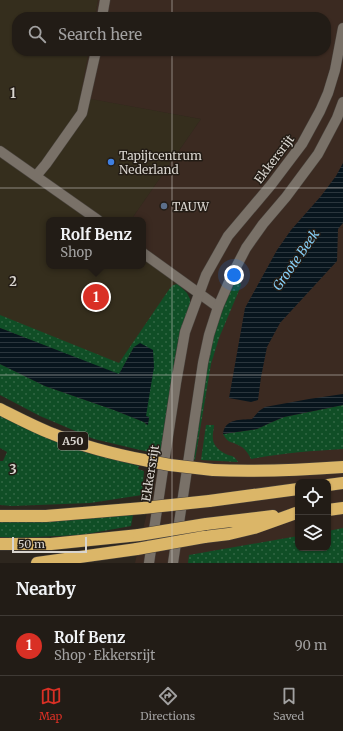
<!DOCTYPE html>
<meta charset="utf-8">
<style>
:root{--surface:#221c16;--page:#2e2923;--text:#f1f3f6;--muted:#a2a1a1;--line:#3f3a35;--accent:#d93025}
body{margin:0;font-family:Merriweather,serif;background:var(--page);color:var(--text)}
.controls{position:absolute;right:12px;bottom:12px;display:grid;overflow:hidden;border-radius:8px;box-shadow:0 1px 3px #0004}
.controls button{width:36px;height:36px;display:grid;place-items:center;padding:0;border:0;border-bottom:1px solid var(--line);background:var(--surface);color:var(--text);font:20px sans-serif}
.scale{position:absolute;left:12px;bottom:10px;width:75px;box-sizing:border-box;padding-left:4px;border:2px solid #d9d5cf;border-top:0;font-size:11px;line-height:14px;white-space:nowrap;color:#d9d5cf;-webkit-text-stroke:3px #231c15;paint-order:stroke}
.you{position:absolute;left:234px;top:275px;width:14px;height:14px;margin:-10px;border:3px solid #fff;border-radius:50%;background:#1a73e8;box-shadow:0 0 0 6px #1a73e833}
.badge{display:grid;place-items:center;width:26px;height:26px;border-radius:50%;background:var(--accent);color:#fff;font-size:13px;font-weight:700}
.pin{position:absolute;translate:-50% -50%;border:2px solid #fff;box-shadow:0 1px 4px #0006}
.popup{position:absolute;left:46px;top:217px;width:100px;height:52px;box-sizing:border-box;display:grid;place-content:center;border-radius:8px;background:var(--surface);filter:drop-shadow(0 1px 3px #0005);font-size:13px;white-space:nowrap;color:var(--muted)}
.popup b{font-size:15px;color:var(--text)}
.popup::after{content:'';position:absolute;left:50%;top:100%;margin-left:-8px;border:8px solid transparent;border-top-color:var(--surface)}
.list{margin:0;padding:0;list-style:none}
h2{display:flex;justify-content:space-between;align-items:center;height:52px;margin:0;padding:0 16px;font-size:17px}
h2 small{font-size:13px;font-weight:400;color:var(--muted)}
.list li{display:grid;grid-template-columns:26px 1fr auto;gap:12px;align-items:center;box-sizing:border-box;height:60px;padding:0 16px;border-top:1px solid var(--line)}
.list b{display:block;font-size:15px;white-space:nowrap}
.list p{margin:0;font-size:13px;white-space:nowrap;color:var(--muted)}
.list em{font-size:13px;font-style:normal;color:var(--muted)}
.icon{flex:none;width:22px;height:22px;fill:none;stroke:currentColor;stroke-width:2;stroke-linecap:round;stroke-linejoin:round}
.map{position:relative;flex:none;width:343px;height:563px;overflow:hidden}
.search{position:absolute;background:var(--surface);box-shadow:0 1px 3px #0004;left:12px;right:12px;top:12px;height:44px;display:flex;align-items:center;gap:10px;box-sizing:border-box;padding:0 14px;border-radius:16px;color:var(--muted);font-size:15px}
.sheet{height:112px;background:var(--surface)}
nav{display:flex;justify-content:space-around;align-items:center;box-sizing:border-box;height:56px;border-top:1px solid var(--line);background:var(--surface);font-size:11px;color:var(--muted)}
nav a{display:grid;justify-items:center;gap:2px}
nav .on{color:var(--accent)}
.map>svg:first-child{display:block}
.commercial{fill:#352e1d}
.industrial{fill:#3b2a21;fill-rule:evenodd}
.green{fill:url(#green-dots)}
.water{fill:url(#water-rules)}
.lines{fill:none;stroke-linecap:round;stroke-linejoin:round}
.minor-casing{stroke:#48423c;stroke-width:11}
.secondary-casing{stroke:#48423c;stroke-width:11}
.motorway-casing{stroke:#48423c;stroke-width:13}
.minor{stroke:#797168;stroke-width:10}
.secondary{stroke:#797168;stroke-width:10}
.motorway{stroke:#dbb668;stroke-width:12}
.motorway-bridge-casing{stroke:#48423c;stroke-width:13;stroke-linecap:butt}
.motorway-bridge{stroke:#dbb668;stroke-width:12}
.grid{fill:none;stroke:#d9d5cf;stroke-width:1;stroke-opacity:0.55}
.shop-dot{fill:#3f7fe0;stroke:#231c15;stroke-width:1.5}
.service-dot{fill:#5c6f8a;stroke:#231c15;stroke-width:1.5}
.labels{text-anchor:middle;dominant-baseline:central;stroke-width:3;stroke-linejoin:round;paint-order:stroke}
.shield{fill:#231c15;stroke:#a29e97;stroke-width:1}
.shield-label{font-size:11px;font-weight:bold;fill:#d9d5cf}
.poi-label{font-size:12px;fill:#d9d5cf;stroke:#231c15;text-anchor:start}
.street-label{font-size:12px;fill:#d9d5cf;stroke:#231c15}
.water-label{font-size:13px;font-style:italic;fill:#86cff7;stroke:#231c15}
.grid-label{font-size:13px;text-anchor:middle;font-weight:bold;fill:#d9d5cf;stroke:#231c15;stroke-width:3;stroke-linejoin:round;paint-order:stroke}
</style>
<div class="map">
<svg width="343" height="563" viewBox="0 0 343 563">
<defs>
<pattern id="green-dots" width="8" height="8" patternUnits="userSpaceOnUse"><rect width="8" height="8" fill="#104e26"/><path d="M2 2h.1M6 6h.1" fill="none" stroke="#326744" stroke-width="1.8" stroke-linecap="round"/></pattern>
<pattern id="water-rules" width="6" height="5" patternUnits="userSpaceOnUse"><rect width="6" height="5" fill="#08151d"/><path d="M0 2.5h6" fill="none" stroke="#2b363d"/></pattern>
</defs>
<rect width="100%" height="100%" fill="#2d261e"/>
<path class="commercial" d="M0 0H98L95 17H17V51H89L81 97 201 119 131 220H49V266H143V258L177 282 121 369 0 320Z"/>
<path class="industrial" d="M98 0H343V563H135L163 446 193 295 143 258V220H131L201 119 80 97 89 51H326V17H95ZM298 482H328V548H298Z"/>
<path class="green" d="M235 278 241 284 240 288 219 338 211 364 195 460 192 459 212 336 221 308Z
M178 284 187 293 190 299V307L180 333 175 358 160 454 140 450 94 439 40 416 0 395V364L45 386 114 410 144 422 147 425 149 418 146 416 134 347 119 375 0 328V315L119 363 170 288 173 285Z
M343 405V449C312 451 282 453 251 459 248 453 245 448 238 445 230 441 228 443 223 434L257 429 272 422 284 417Z
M0 415 34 432 88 453 139 466 138 469 144 471 142 495 90 503 12 506 0 505V461H3L7 452 0 448Z
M206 425H214C214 429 212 435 213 439 213 446 221 452 228 455 233 456 235 457 238 462L201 460Z
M133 515 131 526 81 535 14 538 0 537V521L82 518Z
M343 528V563H188L189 555 298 536V548H328V531Z"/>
<path class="water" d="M343 163V223L338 229 337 261 280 323 267 347 261 377 258 400 251 402 229 398 245 308 277 250 291 230 321 196 336 176Z
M0 328 119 374 134 347 140 343 153 350 154 367 146 416 149 417 148 425 144 422 114 410 45 386 0 364Z
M343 394V405L284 417 272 422 257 429 223 434C225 418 241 420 252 419L259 411 265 407 309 399Z"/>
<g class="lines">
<g class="minor-casing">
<path id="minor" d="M102 17 105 0
M0 151 98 220
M36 176 46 164 82 113 96 51
M143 253 218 307"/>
</g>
<g class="secondary-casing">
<path id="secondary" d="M149 563 176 383 185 332 206 275 228 236 271 185 302 144 320 111 328 93 335 70 343 28
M173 563 203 363 209 335 218 307 232 275 246 248 263 224 286 197 318 154 337 118 343 102"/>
</g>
<g class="motorway-casing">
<path id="motorway" d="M0 409C18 418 35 427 53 434 84 447 117 455 149 461
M213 470C257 472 300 470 343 467
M328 485 343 483
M209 501 298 489
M328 510 343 508
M0 516H46L143 508
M206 524 273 516
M204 537 229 534 254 528 296 513
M0 544H51L139 535
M37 563 137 549"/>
</g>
<use href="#minor" class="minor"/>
<use href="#secondary" class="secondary"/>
<use href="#motorway" class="motorway"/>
<g class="motorway-bridge-casing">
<path id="motorway-bridge" d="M149 461 170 465 213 470
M143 508 209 501
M139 535 206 524
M137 549 204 537"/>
</g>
<use href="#motorway-bridge" class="motorway-bridge"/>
</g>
<path class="grid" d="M172 0V17M172 51V563M0 188H343M0 375H343"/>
<circle class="shop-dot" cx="111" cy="162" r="4"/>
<circle class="service-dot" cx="164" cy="206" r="4"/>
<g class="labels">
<rect class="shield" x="58" y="432" width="30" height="18" rx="3"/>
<g class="shield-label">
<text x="73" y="441">A50</text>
</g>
<g class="poi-label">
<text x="119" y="155">Tapijtcentrum<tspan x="119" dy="14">Nederland</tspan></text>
<text x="172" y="206">TAUW</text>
</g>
<g class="street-label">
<text transform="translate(274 159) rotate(-53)">Ekkersrijt</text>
<text transform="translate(150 473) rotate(-81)">Ekkersrijt</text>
</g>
<g class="water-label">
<text transform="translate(296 260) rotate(-55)">Groote Beek</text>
</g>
</g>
<g class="grid-label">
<text x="13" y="98">1</text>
<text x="13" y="286">2</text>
<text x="13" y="474">3</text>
</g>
</svg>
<div class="controls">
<button><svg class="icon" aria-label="locate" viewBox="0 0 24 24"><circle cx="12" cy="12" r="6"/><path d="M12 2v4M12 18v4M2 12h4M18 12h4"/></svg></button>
<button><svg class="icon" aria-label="layers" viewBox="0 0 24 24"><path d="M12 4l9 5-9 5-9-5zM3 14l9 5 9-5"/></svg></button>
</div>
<div class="scale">50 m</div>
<div class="you"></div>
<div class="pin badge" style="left:96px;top:297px">1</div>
<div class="popup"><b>Rolf Benz</b>Shop</div>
<div class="search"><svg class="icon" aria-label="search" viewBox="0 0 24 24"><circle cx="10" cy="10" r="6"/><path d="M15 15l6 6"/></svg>Search here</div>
</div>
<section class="sheet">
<h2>Nearby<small></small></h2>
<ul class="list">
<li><span class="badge">1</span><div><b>Rolf Benz</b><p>Shop · Ekkersrijt</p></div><em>90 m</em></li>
</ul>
</section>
<nav>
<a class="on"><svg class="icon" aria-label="map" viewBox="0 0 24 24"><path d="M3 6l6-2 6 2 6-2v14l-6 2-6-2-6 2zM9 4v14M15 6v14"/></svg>Map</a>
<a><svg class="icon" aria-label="directions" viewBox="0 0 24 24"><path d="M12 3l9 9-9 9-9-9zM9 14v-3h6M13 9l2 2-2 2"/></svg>Directions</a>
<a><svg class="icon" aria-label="saved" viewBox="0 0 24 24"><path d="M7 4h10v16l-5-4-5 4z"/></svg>Saved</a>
</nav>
